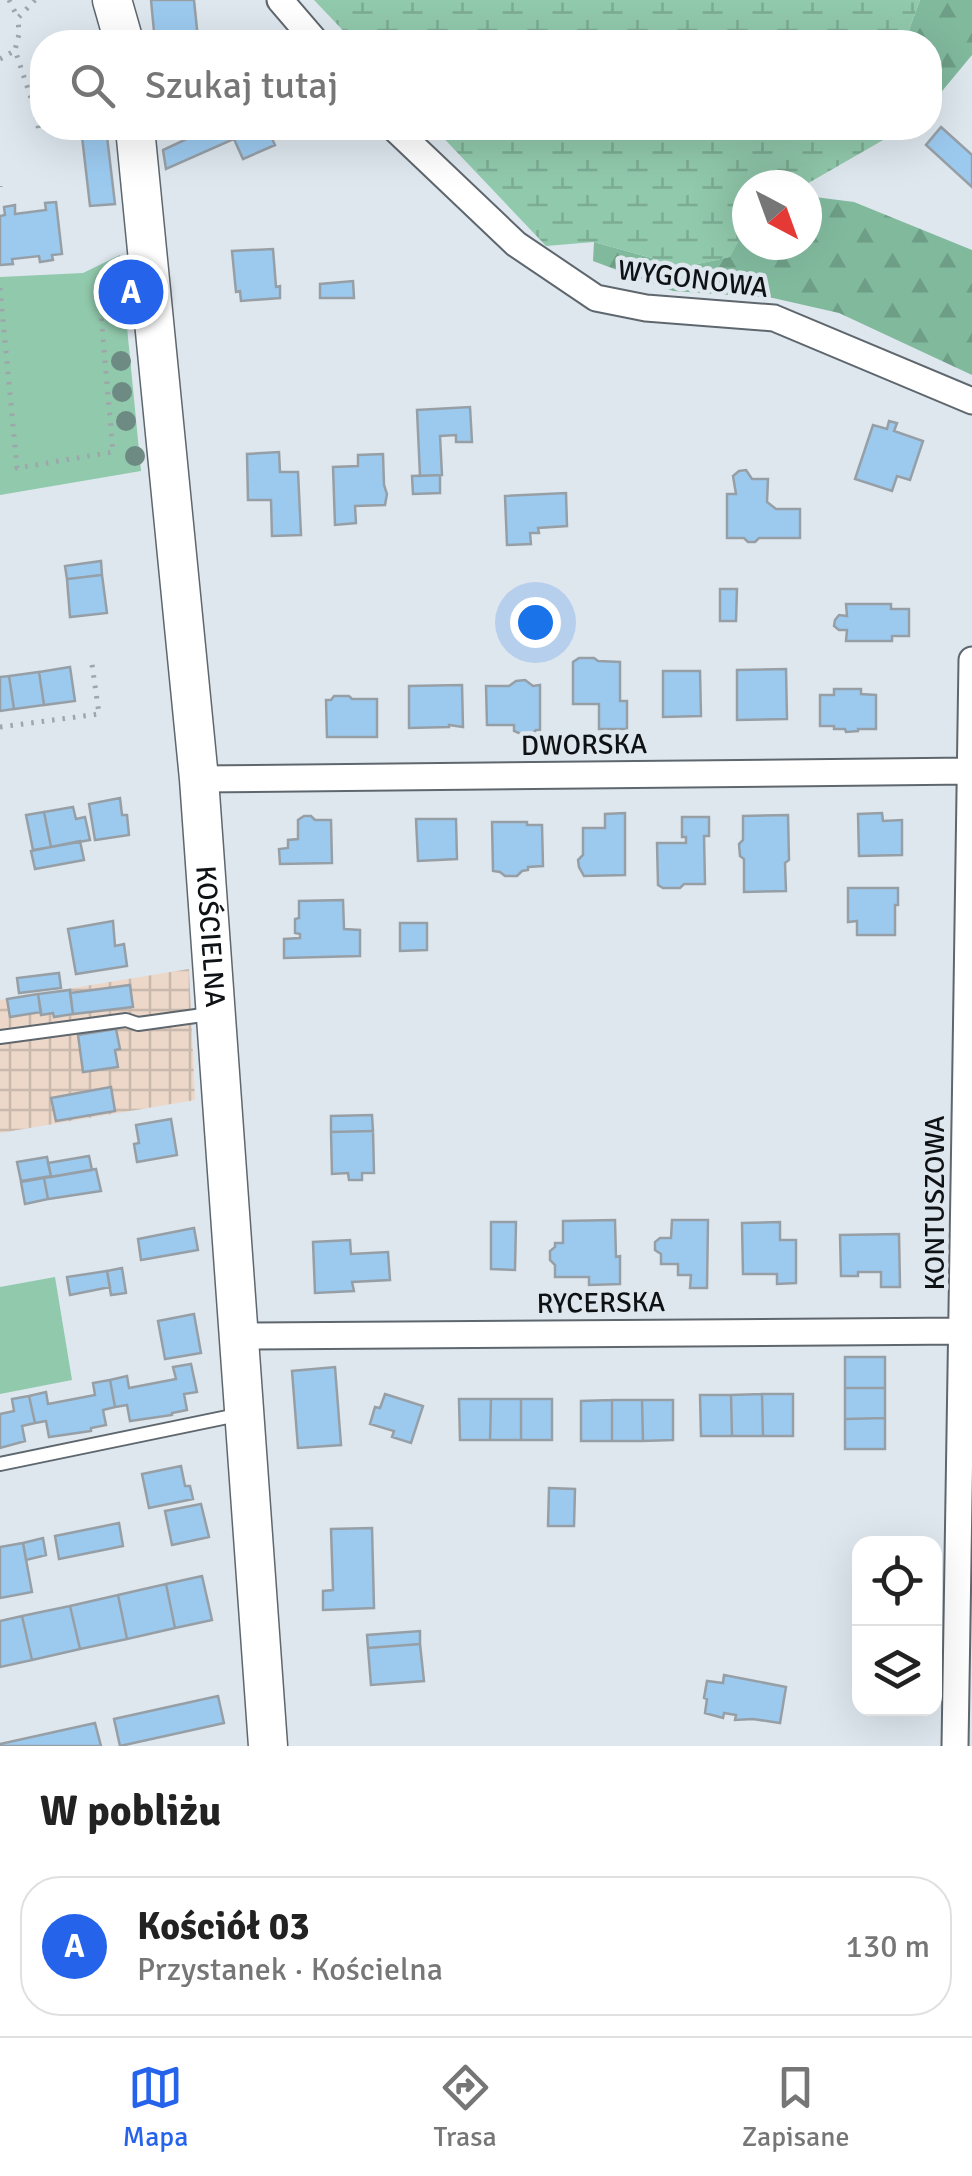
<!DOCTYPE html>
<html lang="pl">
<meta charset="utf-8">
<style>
:root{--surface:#fff;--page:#f6f6f6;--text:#222;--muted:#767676;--line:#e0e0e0;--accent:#2563eb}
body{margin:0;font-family:Signika,sans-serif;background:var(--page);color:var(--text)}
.controls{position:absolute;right:30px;bottom:30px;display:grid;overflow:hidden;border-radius:20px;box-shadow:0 10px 40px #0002}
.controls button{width:90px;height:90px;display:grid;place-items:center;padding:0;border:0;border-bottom:2px solid var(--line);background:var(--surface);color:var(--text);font:50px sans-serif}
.compass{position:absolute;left:732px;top:170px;width:90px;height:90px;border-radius:50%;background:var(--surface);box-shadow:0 10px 40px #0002;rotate:139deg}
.you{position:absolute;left:535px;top:622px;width:35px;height:35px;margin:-25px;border:8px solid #fff;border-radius:50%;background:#1a73e8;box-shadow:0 0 0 15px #1a73e833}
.badge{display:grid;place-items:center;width:65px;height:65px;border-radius:50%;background:var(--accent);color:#fff;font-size:32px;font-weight:700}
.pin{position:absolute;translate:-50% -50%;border:5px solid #fff;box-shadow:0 2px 10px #0006}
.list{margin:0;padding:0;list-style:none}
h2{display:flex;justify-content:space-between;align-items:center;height:130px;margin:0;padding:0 40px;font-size:42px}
h2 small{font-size:32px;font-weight:400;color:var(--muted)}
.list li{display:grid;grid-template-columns:65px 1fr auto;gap:30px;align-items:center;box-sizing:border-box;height:140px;margin:0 20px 20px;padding:0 20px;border:2px solid var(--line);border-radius:40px}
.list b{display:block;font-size:38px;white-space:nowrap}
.list p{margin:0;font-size:32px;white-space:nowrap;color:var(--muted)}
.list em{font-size:32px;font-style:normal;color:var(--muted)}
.icon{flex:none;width:55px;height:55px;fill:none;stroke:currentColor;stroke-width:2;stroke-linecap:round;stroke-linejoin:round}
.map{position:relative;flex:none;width:972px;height:1746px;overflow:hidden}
.search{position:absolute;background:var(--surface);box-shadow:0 10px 40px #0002;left:30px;right:30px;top:30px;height:110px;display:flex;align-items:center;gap:25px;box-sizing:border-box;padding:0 35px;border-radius:40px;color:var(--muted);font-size:38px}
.sheet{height:290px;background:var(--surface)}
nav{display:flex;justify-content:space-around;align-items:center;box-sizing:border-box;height:140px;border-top:2px solid var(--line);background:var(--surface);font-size:28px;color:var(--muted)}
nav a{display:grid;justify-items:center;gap:5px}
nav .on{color:var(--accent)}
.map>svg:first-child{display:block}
.industrial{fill:url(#industrial-grid)}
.grass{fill:#91c9ac}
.forest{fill:url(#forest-firs)}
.wetland{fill:url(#wetland-marsh)}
.building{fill:#9ccaef;stroke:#979fa6;stroke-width:2.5}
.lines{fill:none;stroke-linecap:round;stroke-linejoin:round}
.lane-casing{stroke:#5f676e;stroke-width:16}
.street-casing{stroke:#5f676e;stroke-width:29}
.secondary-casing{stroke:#5f676e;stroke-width:41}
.path{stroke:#9ea6ab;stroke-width:5;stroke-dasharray:2.5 8;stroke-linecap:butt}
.lane{stroke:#fff;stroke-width:12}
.street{stroke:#fff;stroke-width:25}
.secondary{stroke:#fff;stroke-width:38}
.tree{fill:#6d8a83}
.labels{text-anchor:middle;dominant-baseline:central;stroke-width:9;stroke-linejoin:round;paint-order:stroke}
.street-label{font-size:28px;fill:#0f1215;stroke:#dee7ee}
</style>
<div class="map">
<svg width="972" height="1746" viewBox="0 0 972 1746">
<defs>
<pattern id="industrial-grid" width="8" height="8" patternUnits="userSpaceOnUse" patternTransform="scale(2.5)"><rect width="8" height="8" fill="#ecd7c9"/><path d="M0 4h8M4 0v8" fill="none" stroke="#c9b8ac"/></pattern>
<pattern id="forest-firs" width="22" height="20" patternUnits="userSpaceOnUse" patternTransform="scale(2.5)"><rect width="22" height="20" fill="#81b99d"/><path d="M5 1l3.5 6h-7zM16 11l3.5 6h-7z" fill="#6e9e86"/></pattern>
<pattern id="wetland-marsh" width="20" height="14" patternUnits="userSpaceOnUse" patternTransform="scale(2.5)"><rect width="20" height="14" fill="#91c9ac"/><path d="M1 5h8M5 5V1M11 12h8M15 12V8" fill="none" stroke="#7cac93"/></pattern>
</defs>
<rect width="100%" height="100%" fill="#dee7ee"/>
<path class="industrial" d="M189 969 195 1100 0 1133V1000Z"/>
<path class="grass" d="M120 255 141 471 0 495V277L83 273Z
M55 1277 72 1380 0 1394V1287Z"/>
<path class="forest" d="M920 0H972V55L933 102 930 92V42H911L908 33Z
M807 196 854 202 972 250V375L839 313 773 298 673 291 593 261 594 242 684 267 729 257 747 226V245H807Z"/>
<path class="wetland" d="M314 0H920L908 33 911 42H354Z
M434 128H904L805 185H747V226L730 257 684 267 594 242 546 246Z"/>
<path class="building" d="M151 0H194L198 39 218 37V42H155Z
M941 127 972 155V187L926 145Z
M81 128H106L115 204 90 206Z
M210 128H228L234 139 166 169 163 150Z
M258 128H267L275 145 243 159 234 139Z
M56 202 62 254 52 255 53 260 40 262 39 256 12 259 13 264 0 265V216L5 215 4 207 15 205V214L46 210 45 203Z
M273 249 276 287 280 286V298L241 301 240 291 236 292 232 251Z
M353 281 354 298H320V284Z
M470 407 472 442H456V435L440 436 442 475 420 476 417 410Z
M889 421 897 423 894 431 923 441 910 480 897 476 892 491 855 479 873 425 887 429Z
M279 452 280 472H298L301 535 272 536 271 500H248L247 454Z
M383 454 384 485 387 494 385 505 355 506 356 523 335 525 333 467 358 466V455Z
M746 470 752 479H768L767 502 776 509H800V538H759L755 542H748L744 538H727V494H736L733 476 739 471Z
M440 475V493L413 494 412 476Z
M566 493 567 526 538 528 539 533H530L531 544 507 545 505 496Z
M101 561 102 575 67 579 65 566Z
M102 575 107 613 70 617 67 579Z
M720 589H737L736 621H720Z
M846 604H891V609H909V636H892V641H846L847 630H839L834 626 835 620 839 615 847 616Z
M579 658H594L598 661 620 662V701H627V729H599V704H573V662Z
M70 667 75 701 44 705 39 672Z
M786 669 787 719 737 720V670Z
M663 671H700L701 716 663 717Z
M39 672 44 705 14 709 9 676Z
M9 676 14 709 0 711V677Z
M525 680 533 686 540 685V730H536L532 734H521L514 731V725H487L486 686H509L516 681Z
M462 685 463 727 449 725V727L409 728V686Z
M834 689H861V694L876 695V729H858V731L846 732 845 729H834V726H820V695H834Z
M334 696H349L352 699H377V737H327L326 700H331Z
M120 798 122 815H127L129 835 95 840 89 804Z
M73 807 76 819 85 817 90 840 51 847 44 812Z
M44 812 51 847 33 850 26 815Z
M625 813V875L584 876 579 867 578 860 583 855V828H605V814Z
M882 813 883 821 902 820V855L859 856 858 814Z
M788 815 789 860 785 863 786 891 744 892V859L740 856 739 844 743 840V816Z
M304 816H311L315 820H331L332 863 280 864 279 849 288 848V840L298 839V820Z
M682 817H709V836H704L705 884H684L680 888H663L658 885 657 843H686V837H682Z
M416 819H456L457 859 418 861Z
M492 822H527V825H542L543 866 528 867V870L522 871 517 876H505L500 872 493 871Z
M80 841 84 860 35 869 31 851Z
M848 888H898V905H895V935H857V921L848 922Z
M343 900 344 929 360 930V956L284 958V939L300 938V934L295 933V919L299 918V901Z
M113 921 115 946 124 944 127 966 76 974 68 929Z
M400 923H427V950L400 951Z
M59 973 61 988 19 993 17 978Z
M130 985 133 1007 73 1014 70 993Z
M70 990 73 1014 54 1017 53 1013 41 1015 38 994Z
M38 994 41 1012 10 1017 7 999Z
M116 1029 120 1049 115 1050 118 1067 83 1072 78 1035Z
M111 1087 115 1111 56 1121 51 1098Z
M372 1115 373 1131 331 1132V1116Z
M171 1119 177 1155 137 1162 134 1144 139 1143 136 1125Z
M373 1131 374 1173H362V1180H349L348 1173 332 1174 331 1132Z
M89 1156 92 1170 51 1177 48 1163Z
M47 1157 51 1176 21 1181 17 1162Z
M96 1169 101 1191 48 1199 44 1178Z
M44 1178 48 1199 25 1204 21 1182Z
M615 1220 616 1257 620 1256V1284L589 1285V1277H555V1265L550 1260V1251L555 1247V1243H563V1221Z
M672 1220H708L707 1288H690L691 1275H678V1264H661V1254L655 1250V1242L660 1238H671Z
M491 1222H516L515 1270 491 1269Z
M780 1222V1240H796V1283L777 1284V1274H743L742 1223Z
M194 1228 198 1250 141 1260 138 1239Z
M899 1234 900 1287H881V1272H858V1276H841L840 1235Z
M350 1240 351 1254 388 1252 390 1280 352 1282 354 1291 315 1293 313 1242Z
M122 1268 126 1293 111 1295 107 1271Z
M107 1271 110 1287 70 1295 67 1277Z
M194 1314 201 1353 165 1359 158 1321Z
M845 1357H885V1388H845Z
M191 1364 197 1392 184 1394 187 1410 172 1413V1415L130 1421 127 1405 115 1407 110 1380 127 1376 129 1388 176 1379 173 1367Z
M335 1367 341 1445 298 1448 292 1371Z
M110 1380 115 1407 103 1410 106 1425 91 1428V1431L49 1437 46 1421 35 1423 29 1396 46 1392 48 1404 95 1395 93 1383Z
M845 1388H885V1418L845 1419Z
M385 1394 423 1406 411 1443 392 1437 394 1431 370 1424 375 1407 380 1408Z
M762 1394 763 1436H732L731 1395Z
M762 1394H793V1436H763Z
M700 1395H731L732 1436H701Z
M29 1396 35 1423 22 1426 25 1441 0 1448V1414L14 1411 12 1399Z
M459 1399H491L490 1440H460Z
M491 1399H521V1440H490Z
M521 1399H552V1440H521Z
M612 1400V1441H581V1401Z
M612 1400H642L643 1441H612Z
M642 1400H673V1440L643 1441Z
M885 1418V1449H845V1419Z
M181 1466 185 1486H190L193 1499 149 1508 142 1474Z
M549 1488 575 1489 574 1526H548Z
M201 1504 209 1537 172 1545 165 1511Z
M119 1523 123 1546 59 1559 55 1536Z
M372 1528 374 1608 323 1610V1591L333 1590 331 1529Z
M43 1538 46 1555 26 1560 23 1543Z
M23 1543 32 1592 0 1598V1547Z
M202 1576 212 1620 175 1628 166 1584Z
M166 1584 175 1628 127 1639 118 1595Z
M118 1595 127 1639 80 1649 70 1606Z
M70 1606 80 1649 32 1660 22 1616Z
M22 1616 32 1660 0 1667V1621Z
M420 1631V1644L368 1648 367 1635Z
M420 1644 424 1681 371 1685 368 1648Z
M724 1675 786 1687 780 1723 753 1719 735 1720 736 1715 724 1713 723 1718 705 1713 707 1699 704 1698 707 1681 723 1683Z
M218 1696 224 1723 120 1746 114 1719Z
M95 1723 101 1746H0V1744Z"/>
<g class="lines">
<g class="lane-casing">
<path id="lane" d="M0 1037 126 1020 138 1024 210 1014
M0 1464 242 1414"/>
</g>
<g class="street-casing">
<path id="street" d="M280 0 316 42
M394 128 516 244 596 298 646 308 774 318 972 401
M199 779 970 771
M239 1336 964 1331
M955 1746C962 1384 966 1022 972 660"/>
</g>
<g class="secondary-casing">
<g id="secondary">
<path d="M112 0 124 42"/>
<path id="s1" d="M135 128 199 779 268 1746"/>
</g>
</g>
<path class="path" d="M9 0 18 18
M35 0 18 18 19 34 15 50 36 113 39 132
M0 59 14 51
M0 187V186
M0 288 17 468 113 452 97 269
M0 727 99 714 91 657"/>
<use href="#lane" class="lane"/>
<use href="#street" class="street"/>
<use href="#secondary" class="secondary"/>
</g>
<g class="tree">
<circle cx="120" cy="286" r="10"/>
<circle cx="121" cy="361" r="10"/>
<circle cx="122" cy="392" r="10"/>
<circle cx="126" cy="421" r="10"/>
<circle cx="135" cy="456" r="10"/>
</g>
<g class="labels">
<g class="street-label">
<text transform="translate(693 279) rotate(7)">WYGONOWA</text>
<text transform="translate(584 745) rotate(-1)">DWORSKA</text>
<text stroke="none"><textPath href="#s1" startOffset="812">KOŚCIELNA</textPath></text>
<text transform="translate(935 1203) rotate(-90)">KONTUSZOWA</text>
<text transform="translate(601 1303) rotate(-1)">RYCERSKA</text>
</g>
</g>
</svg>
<div class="controls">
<button><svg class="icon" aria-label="locate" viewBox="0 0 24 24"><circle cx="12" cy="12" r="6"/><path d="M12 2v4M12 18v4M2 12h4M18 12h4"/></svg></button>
<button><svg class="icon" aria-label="layers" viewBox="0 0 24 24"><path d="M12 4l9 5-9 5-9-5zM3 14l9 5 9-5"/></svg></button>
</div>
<svg class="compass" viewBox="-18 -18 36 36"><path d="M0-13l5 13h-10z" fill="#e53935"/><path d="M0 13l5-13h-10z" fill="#767676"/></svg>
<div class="you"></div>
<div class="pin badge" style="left:131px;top:292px">A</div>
<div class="search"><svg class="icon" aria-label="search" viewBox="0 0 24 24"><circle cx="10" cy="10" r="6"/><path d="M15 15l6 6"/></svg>Szukaj tutaj</div>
</div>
<section class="sheet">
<h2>W pobliżu<small></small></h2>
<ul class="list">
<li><span class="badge">A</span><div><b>Kościół 03</b><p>Przystanek · Kościelna</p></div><em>130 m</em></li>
</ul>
</section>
<nav>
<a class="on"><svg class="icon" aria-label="map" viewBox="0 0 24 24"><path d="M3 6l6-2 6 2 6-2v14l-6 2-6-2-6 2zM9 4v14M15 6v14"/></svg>Mapa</a>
<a><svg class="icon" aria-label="directions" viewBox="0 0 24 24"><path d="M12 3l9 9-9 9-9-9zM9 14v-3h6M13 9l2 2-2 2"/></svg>Trasa</a>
<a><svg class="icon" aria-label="saved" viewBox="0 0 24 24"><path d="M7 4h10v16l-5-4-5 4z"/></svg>Zapisane</a>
</nav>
